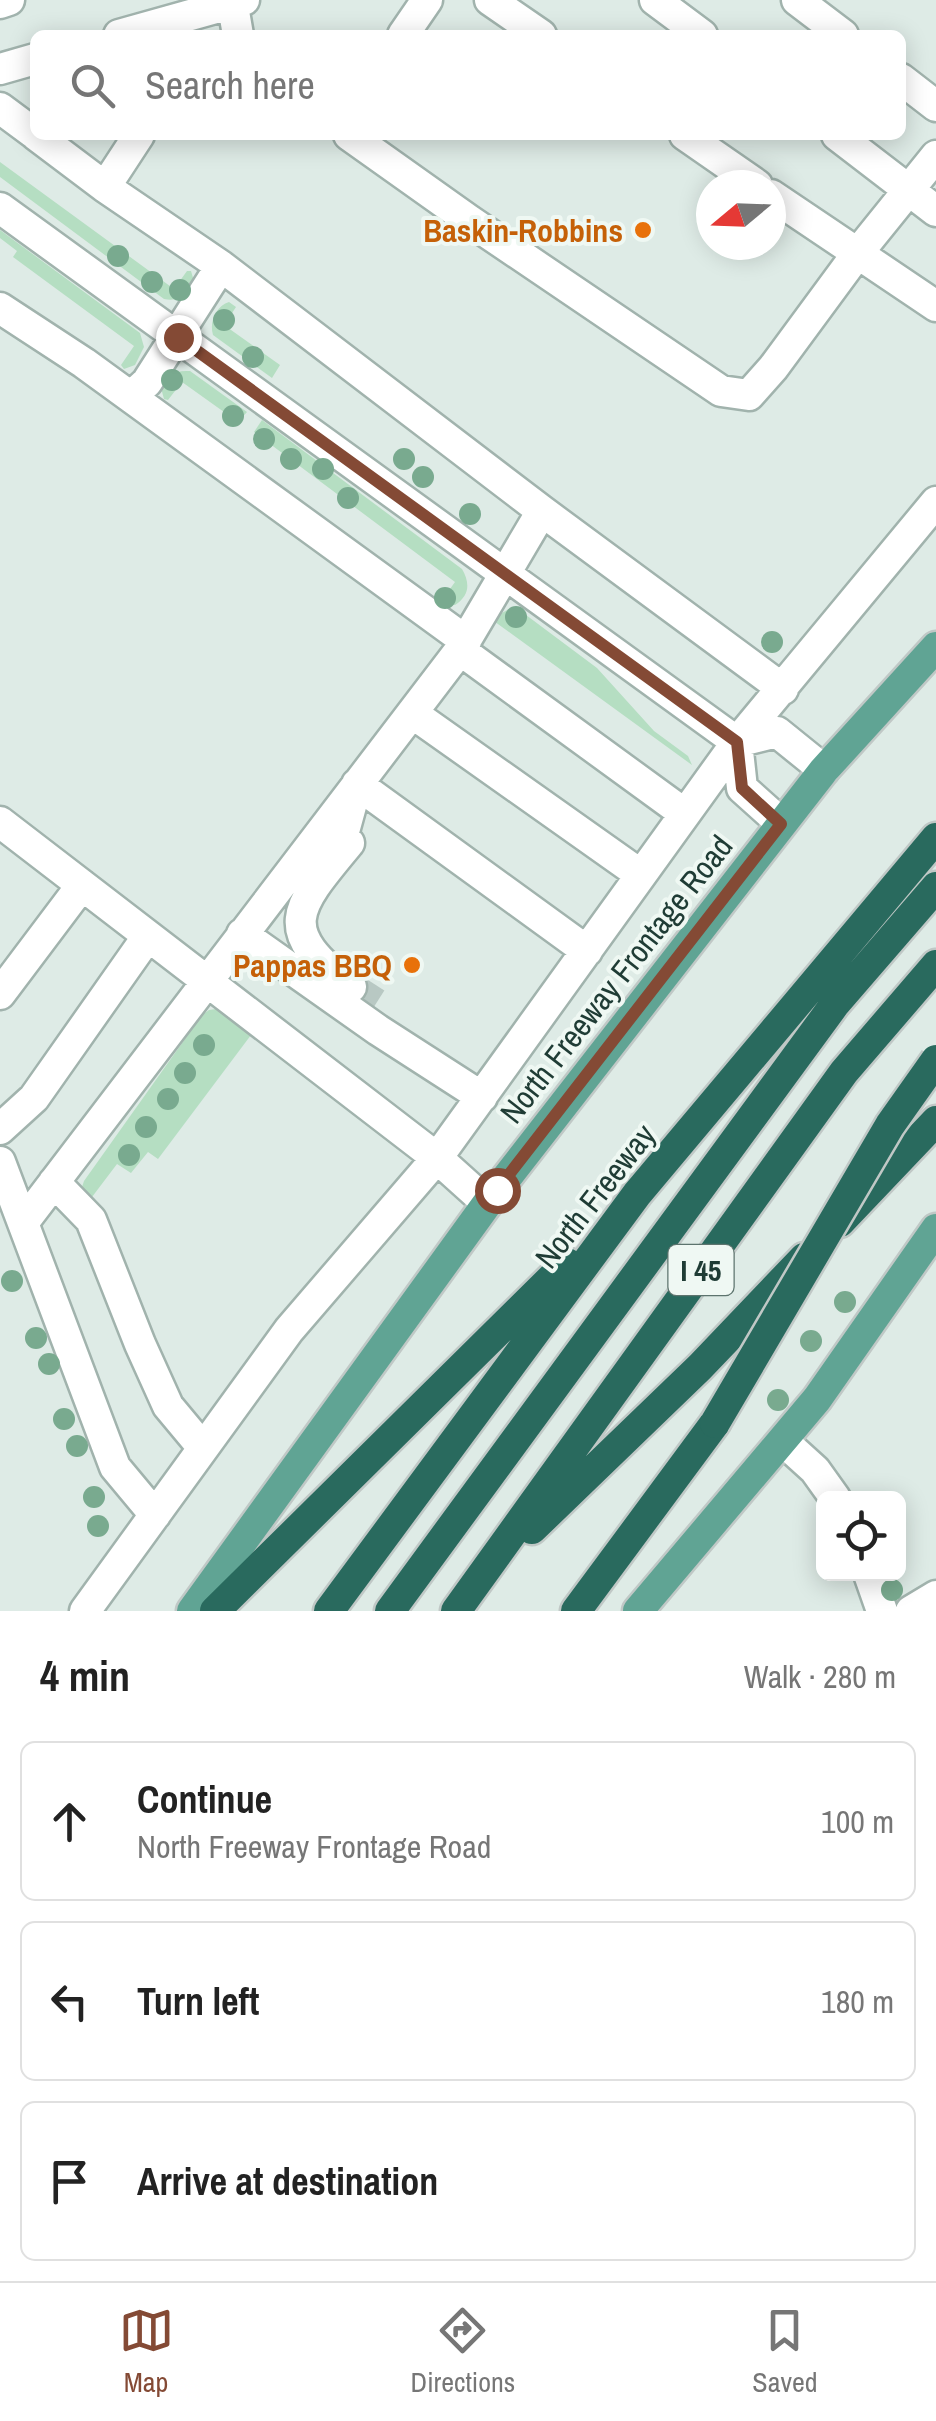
<!DOCTYPE html>
<meta charset="utf-8">
<style>
:root{--surface:#fff;--page:#f2f2f2;--text:#222;--muted:#767676;--line:#e0e0e0;--accent:#844a35}
body{margin:0;font-family:"Archivo Narrow",sans-serif;background:var(--page);color:var(--text)}
.controls{position:absolute;right:30px;bottom:30px;display:grid;overflow:hidden;border-radius:15px;box-shadow:0 5px 25px #0003}
.controls button{width:90px;height:90px;display:grid;place-items:center;padding:0;border:0;border-bottom:2px solid var(--line);background:var(--surface);color:var(--text);font:50px sans-serif}
.compass{position:absolute;left:696px;top:170px;width:90px;height:90px;border-radius:50%;background:var(--surface);box-shadow:0 5px 25px #0003;rotate:251deg}
.stop{position:absolute;width:30px;height:30px;margin:-22px;border:8px solid #844a35;border-radius:50%;background:#fff}
.stop.end{background:#844a35;border-color:#fff;box-shadow:0 2px 10px #0008}
.list{margin:0;padding:0;list-style:none}
h2{display:flex;justify-content:space-between;align-items:center;height:130px;margin:0;padding:0 40px;font-size:42px}
h2 small{font-size:32px;font-weight:400;color:var(--muted)}
.list li{display:grid;grid-template-columns:65px 1fr auto;gap:30px;align-items:center;box-sizing:border-box;height:160px;margin:0 20px 20px;padding:0 20px;border:2px solid var(--line);border-radius:15px}
.list b{display:block;font-size:38px;white-space:nowrap}
.list p{margin:0;font-size:32px;white-space:nowrap;color:var(--muted)}
.list em{font-size:32px;font-style:normal;color:var(--muted)}
.icon{flex:none;width:55px;height:55px;fill:none;stroke:currentColor;stroke-width:2;stroke-linecap:round;stroke-linejoin:round}
.map{position:relative;flex:none;width:936px;height:1611px;overflow:hidden}
.search{position:absolute;background:var(--surface);box-shadow:0 5px 25px #0003;left:30px;right:30px;top:30px;height:110px;display:flex;align-items:center;gap:25px;box-sizing:border-box;padding:0 35px;border-radius:15px;color:var(--muted);font-size:38px}
.sheet{height:670px;background:var(--surface)}
nav{display:flex;justify-content:space-around;align-items:center;box-sizing:border-box;height:140px;border-top:2px solid var(--line);background:var(--surface);font-size:28px;color:var(--muted)}
nav a{display:grid;justify-items:center;gap:5px}
nav .on{color:var(--accent)}
.map>svg:first-child{display:block}
.green{fill:#b5dec2}
.lines{fill:none;stroke-linecap:round;stroke-linejoin:round}
.minor-tunnel{stroke:#b8c8c3;stroke-width:30;stroke-dasharray:30 15;stroke-linecap:butt}
.minor-casing{stroke:#a1b3ad;stroke-width:35}
.major-casing{stroke:#c0c8c6;stroke-width:35}
.highway-casing{stroke:#c0c8c6;stroke-width:35}
.minor{stroke:#fff;stroke-width:30}
.major{stroke:#60a494;stroke-width:30}
.highway{stroke:#296a5e;stroke-width:30}
.highway-bridge-casing{stroke:#c0c8c6;stroke-width:35;stroke-linecap:butt}
.highway-bridge{stroke:#296a5e;stroke-width:30}
.tree{fill:#79aa8f}
.route{stroke:#844a35;stroke-width:12}
.food-dot{fill:#e8710a;stroke:#eff8f3;stroke-width:4}
.labels{text-anchor:middle;dominant-baseline:central;stroke-width:8;stroke-linejoin:round;paint-order:stroke}
.shield{fill:#eff8f3;stroke:#5d746e;stroke-width:2.5}
.shield-label{font-size:30px;font-weight:bold;fill:#1f3c35}
.food-label{font-size:32px;font-weight:bold;fill:#c56008;stroke:#eff8f3;text-anchor:end}
.street-label{font-size:32px;fill:#1f3c35;stroke:#eff8f3}
</style>
<div class="map">
<svg width="936" height="1611" viewBox="0 0 936 1611">
<rect width="100%" height="100%" fill="#deebe6"/>
<path class="green" d="M0 162 174 289 187 271H191L194 281C187 294 180 302 164 299L0 177Z
M0 230 140 333 144 347 135 365 124 369 121 365 134 346 13 257 17 251 0 238Z
M229 302 236 307 224 325 280 365 272 378 213 335C209 322 216 306 229 302Z
M190 371 247 412 238 422 182 382 168 400 164 399 161 388C169 375 174 370 190 371Z
M262 420 462 569C470 583 470 595 455 605L444 603 442 600 455 582 254 432Z
M511 608 518 609 597 668 654 731 688 756 692 765 491 619Z
M223 1008 385 1136H381L251 1035 158 1159 148 1152 131 1173 117 1164 92 1197 82 1187 84 1181 202 1015 209 1010Z"/>
<g class="lines">
<path class="minor-tunnel" d="M351 987 384 1008"/>
<g class="minor-casing">
<path id="minor" d="M232 0 238 35
M490 0 541 35
M655 0 702 35
M797 0 843 35
M0 3 9 0
M119 35 244 0
M403 35 427 0
M0 69 35 59
M901 79 936 106
M0 108 35 134
M36 135 105 187
M139 135 105 187 221 266 542 511 783 689
M349 135 470 221 721 391 749 395 773 368 857 254 936 156
M685 135 757 185
M837 135 936 211
M771 195 936 306
M0 208 737 742 742 788 781 823
M0 308 84 363 466 641
M131 397 147 382 221 266
M460 650 685 814
M412 713 641 875
M737 742 777 732 824 770
M0 822 437 1158 487 1203
M349 843C294 909 275 930 351 987
M337 857 357 784 587 951
M242 934 378 1030 482 1097
M0 994 82 885
M0 1129 34 1098 148 936
M0 1162 115 1467 155 1515
M54 1182 91 1220 140 1344 168 1406 203 1448
M23 1223 460 650 542 511
M783 1441 815 1470 835 1498
M869 1574 882 1611
M85 1611 289 1330 437 1158 737 742 936 502
M911 1611 936 1596"/>
</g>
<g class="major-casing">
<path id="major" d="M192 1611 497 1190 824 770 936 647
M638 1611 817 1399 936 1229"/>
</g>
<g class="highway-casing">
<path id="highway" d="M840 1222 936 1121
M532 1529 700 1367 804 1258
M215 1611 567 1263
M329 1611 637 1194 936 838
M390 1611 835 1004 936 887
M456 1611 844 1072 936 965
M576 1611 715 1423"/>
</g>
<use href="#minor" class="minor"/>
<use href="#major" class="major"/>
<use href="#highway" class="highway"/>
<g class="highway-bridge-casing">
<path id="highway-bridge" d="M715 1423 890 1125 936 1060"/>
</g>
<use href="#highway-bridge" class="highway-bridge"/>
</g>
<g class="tree">
<circle cx="118" cy="256" r="11"/>
<circle cx="152" cy="282" r="11"/>
<circle cx="180" cy="290" r="11"/>
<circle cx="224" cy="320" r="11"/>
<circle cx="253" cy="357" r="11"/>
<circle cx="172" cy="380" r="11"/>
<circle cx="233" cy="416" r="11"/>
<circle cx="264" cy="439" r="11"/>
<circle cx="291" cy="459" r="11"/>
<circle cx="404" cy="459" r="11"/>
<circle cx="323" cy="469" r="11"/>
<circle cx="423" cy="477" r="11"/>
<circle cx="348" cy="498" r="11"/>
<circle cx="470" cy="514" r="11"/>
<circle cx="445" cy="598" r="11"/>
<circle cx="516" cy="617" r="11"/>
<circle cx="772" cy="642" r="11"/>
<circle cx="204" cy="1045" r="11"/>
<circle cx="185" cy="1073" r="11"/>
<circle cx="168" cy="1099" r="11"/>
<circle cx="146" cy="1127" r="11"/>
<circle cx="129" cy="1155" r="11"/>
<circle cx="12" cy="1281" r="11"/>
<circle cx="845" cy="1302" r="11"/>
<circle cx="36" cy="1338" r="11"/>
<circle cx="811" cy="1341" r="11"/>
<circle cx="49" cy="1364" r="11"/>
<circle cx="778" cy="1400" r="11"/>
<circle cx="64" cy="1419" r="11"/>
<circle cx="77" cy="1446" r="11"/>
<circle cx="94" cy="1497" r="11"/>
<circle cx="98" cy="1526" r="11"/>
<circle cx="892" cy="1590" r="11"/>
</g>
<g class="lines">
<path class="route" d="M178 337 737 742 742 788 781 824 497 1190"/>
</g>
<g class="food-dot">
<circle cx="643" cy="230" r="10"/>
<circle cx="412" cy="965" r="10"/>
</g>
<g class="labels">
<rect class="shield" x="668.5" y="1245" width="65" height="50" rx="8"/>
<g class="shield-label">
<text x="701" y="1270">I 45</text>
</g>
<g class="food-label">
<text x="623" y="230">Baskin-Robbins</text>
<text x="392" y="965">Pappas BBQ</text>
</g>
<g class="street-label">
<text transform="translate(616 979) rotate(-52)">North Freeway Frontage Road</text>
<text transform="translate(595 1196) rotate(-52)">North Freeway</text>
</g>
</g>
</svg>
<div class="controls">
<button><svg class="icon" aria-label="locate" viewBox="0 0 24 24"><circle cx="12" cy="12" r="6"/><path d="M12 2v4M12 18v4M2 12h4M18 12h4"/></svg></button>
</div>
<svg class="compass" viewBox="-18 -18 36 36"><path d="M0-13l5 13h-10z" fill="#e53935"/><path d="M0 13l5-13h-10z" fill="#767676"/></svg>
<div class="stop" style="left:497px;top:1190px"></div>
<div class="stop end" style="left:178px;top:337px"></div>
<div class="search"><svg class="icon" aria-label="search" viewBox="0 0 24 24"><circle cx="10" cy="10" r="6"/><path d="M15 15l6 6"/></svg>Search here</div>
</div>
<section class="sheet">
<h2>4 min<small>Walk · 280 m</small></h2>
<ul class="list">
<li><svg class="icon" aria-label="ahead" viewBox="0 0 24 24"><path d="M12 20V5M6 11l6-6 6 6"/></svg><div><b>Continue</b><p>North Freeway Frontage Road</p></div><em>100 m</em></li>
<li><svg class="icon" aria-label="left" viewBox="0 0 24 24"><path d="M17 20v-9H6M10 6l-5 5 5 5"/></svg><div><b>Turn left</b></div><em>180 m</em></li>
<li><svg class="icon" aria-label="arrive" viewBox="0 0 24 24"><path d="M6 21V4h12l-3 4 3 4H6"/></svg><div><b>Arrive at destination</b></div></li>
</ul>
</section>
<nav>
<a class="on"><svg class="icon" aria-label="map" viewBox="0 0 24 24"><path d="M3 6l6-2 6 2 6-2v14l-6 2-6-2-6 2zM9 4v14M15 6v14"/></svg>Map</a>
<a><svg class="icon" aria-label="directions" viewBox="0 0 24 24"><path d="M12 3l9 9-9 9-9-9zM9 14v-3h6M13 9l2 2-2 2"/></svg>Directions</a>
<a><svg class="icon" aria-label="saved" viewBox="0 0 24 24"><path d="M7 4h10v16l-5-4-5 4z"/></svg>Saved</a>
</nav>
